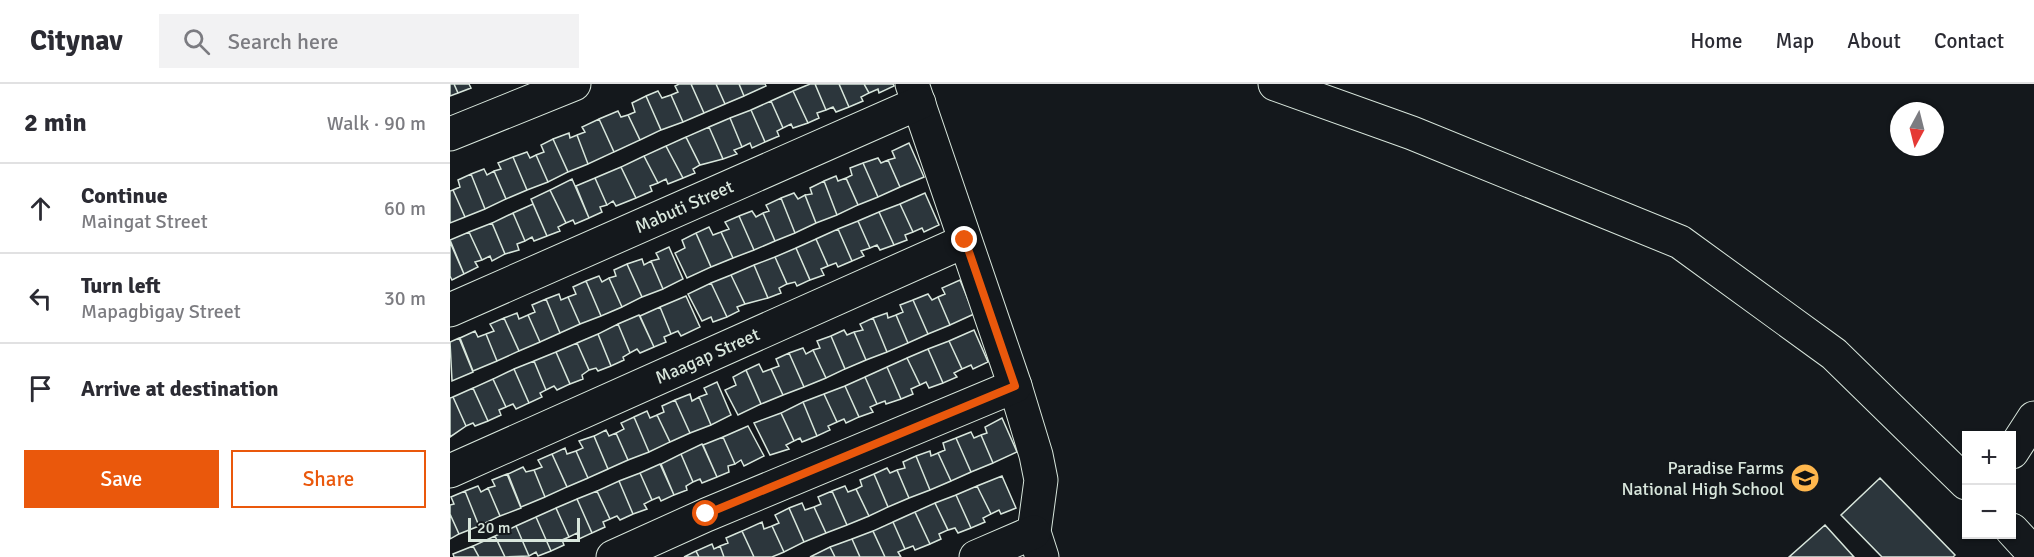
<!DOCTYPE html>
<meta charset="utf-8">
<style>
:root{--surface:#fff;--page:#f2f2f3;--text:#2b2b33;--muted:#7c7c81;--line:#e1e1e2;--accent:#ea580c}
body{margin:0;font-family:Signika,sans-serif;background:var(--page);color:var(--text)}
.controls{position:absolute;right:18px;bottom:18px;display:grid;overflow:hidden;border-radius:0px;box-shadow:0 2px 4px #0004}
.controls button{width:54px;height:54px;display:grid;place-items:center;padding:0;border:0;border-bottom:2px solid var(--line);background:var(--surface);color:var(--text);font:30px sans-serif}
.compass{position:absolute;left:1440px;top:18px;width:54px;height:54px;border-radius:50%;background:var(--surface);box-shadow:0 2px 4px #0004;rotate:187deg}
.scale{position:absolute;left:18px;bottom:15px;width:112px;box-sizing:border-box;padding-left:6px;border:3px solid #d8e6dc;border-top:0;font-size:16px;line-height:21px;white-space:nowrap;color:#d8e6dc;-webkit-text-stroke:4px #14181c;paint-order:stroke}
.stop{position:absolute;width:18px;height:18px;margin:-14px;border:4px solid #ea580c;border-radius:50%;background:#fff}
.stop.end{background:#ea580c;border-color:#fff;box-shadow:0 2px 6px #0008}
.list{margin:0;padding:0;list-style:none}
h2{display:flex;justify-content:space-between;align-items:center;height:78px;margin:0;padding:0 24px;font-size:26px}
h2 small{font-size:20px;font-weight:400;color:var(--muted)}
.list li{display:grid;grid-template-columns:39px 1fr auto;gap:18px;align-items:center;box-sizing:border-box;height:90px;padding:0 24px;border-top:2px solid var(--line)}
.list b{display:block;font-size:22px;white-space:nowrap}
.list p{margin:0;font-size:20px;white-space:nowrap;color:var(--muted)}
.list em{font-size:20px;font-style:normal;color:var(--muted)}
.actions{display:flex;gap:12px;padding:18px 24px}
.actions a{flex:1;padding:14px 0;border:2px solid var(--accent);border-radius:0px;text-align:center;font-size:21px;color:var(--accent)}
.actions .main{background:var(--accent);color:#fff}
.icon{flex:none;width:33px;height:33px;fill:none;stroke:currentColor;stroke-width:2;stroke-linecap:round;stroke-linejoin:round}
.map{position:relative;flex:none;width:1584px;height:473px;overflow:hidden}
header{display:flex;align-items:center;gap:36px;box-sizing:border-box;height:84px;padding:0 30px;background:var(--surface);border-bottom:2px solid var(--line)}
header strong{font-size:28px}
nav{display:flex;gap:33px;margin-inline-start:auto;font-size:21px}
.search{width:420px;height:54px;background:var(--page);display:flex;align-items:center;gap:15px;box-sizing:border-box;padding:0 21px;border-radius:0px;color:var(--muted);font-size:22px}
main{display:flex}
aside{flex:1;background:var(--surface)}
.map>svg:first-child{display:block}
.building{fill:#2c363c;stroke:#d8e6dc;stroke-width:1.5}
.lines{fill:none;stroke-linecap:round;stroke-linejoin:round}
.street-casing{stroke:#d8e6dc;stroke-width:35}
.secondary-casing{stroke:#d8e6dc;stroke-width:35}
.street{stroke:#14181c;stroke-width:33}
.secondary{stroke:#14181c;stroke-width:33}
.route{stroke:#ea580c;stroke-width:8}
.labels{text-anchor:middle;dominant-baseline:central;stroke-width:4.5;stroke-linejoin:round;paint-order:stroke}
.street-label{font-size:18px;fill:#d8e6dc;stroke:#14181c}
.poi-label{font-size:18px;fill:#d8e6dc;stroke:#14181c;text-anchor:end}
</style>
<header>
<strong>Citynav</strong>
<div class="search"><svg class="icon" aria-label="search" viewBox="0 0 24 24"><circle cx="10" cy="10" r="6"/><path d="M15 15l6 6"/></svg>Search here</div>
<nav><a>Home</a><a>Map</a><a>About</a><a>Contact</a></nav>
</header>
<main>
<aside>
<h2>2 min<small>Walk · 90 m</small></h2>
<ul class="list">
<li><svg class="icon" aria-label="ahead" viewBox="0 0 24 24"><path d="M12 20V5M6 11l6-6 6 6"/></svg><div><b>Continue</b><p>Maingat Street</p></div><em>60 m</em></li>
<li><svg class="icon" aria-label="left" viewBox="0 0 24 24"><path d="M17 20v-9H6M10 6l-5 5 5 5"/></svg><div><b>Turn left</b><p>Mapagbigay Street</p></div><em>30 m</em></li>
<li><svg class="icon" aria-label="arrive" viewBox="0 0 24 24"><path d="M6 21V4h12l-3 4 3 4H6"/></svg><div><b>Arrive at destination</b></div></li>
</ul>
<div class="actions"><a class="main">Save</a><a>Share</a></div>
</aside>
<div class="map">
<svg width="1584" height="473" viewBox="0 0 1584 473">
<rect width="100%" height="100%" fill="#14181c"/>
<path class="building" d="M0 0H4L8 9 0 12Z
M4 0H19L21 4 8 9Z
M229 0H241L254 29 233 38 221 11 228 8 225 2Z
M241 0H266L275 20 254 29Z
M266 0H289L294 12 275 20Z
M289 0H315L316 2 294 12Z
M360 0H365L376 26 367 29 369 34 358 39 343 7Z
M365 0H389L399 23 386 28 383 23 376 26Z
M389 0H414L419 9 411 13 413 17 399 23Z
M414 0H443L444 2 429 9 428 5 419 9Z
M208 7 212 14 221 11 233 38 211 46 196 12Z
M343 7 358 39 343 44 341 40 333 44 321 17Z
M196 12 211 46 190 56 178 31 185 28 182 19Z
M321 17 333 44 327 47 329 52 315 58 301 26Z
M301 26 315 58 302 64 300 59 292 63 280 34Z
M168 27 171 33 178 31 190 56 164 68 149 35Z
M280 34 292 63 284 66 287 70 273 75 259 43Z
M149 35 164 68 138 80 127 51 135 48 132 43Z
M259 43 273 75 250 81 236 53Z
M119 49 120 54 127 51 138 80 118 88 103 55Z
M236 53 250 81 243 85 245 89 233 94 216 62Z
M103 55 118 88 98 98 86 71 94 68 91 61Z
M459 59 474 93 450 103 438 76 445 74 442 67Z
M216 62 233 94 218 100 216 95 208 99 194 72Z
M77 68 80 74 86 71 98 98 77 106 63 73Z
M194 72 208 99 200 102 202 107 186 114 171 83Z
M63 73 77 106 56 115 44 87 51 85 48 79Z
M428 74 431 79 438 76 450 103 428 113 413 79Z
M413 79 428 113 408 121 396 94 402 91 400 84Z
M171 83 186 114 166 122 163 117 157 121 145 94Z
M34 85 37 91 44 87 56 115 35 125 21 90Z
M21 90 35 125 15 133 3 106 10 103 8 96Z
M386 92 388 97 396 94 408 121 387 131 374 97Z
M145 94 157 121 150 123 152 128 139 134 126 102Z
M122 95 139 134 125 140 123 136 116 139 100 106Z
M374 97 387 131 366 139 355 111 362 110 360 104Z
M3 106 15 133 0 139V107Z
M100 106 116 139 108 143 110 147 97 152 81 115Z
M344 109 348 115 355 111 366 139 345 149 331 114Z
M475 109 489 141 474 148 472 144 463 148 450 120Z
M331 114 345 149 325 157 313 129 319 127 316 121Z
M83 120 97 152 84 157 82 153 75 157 63 129Z
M450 120 463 148 455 151 457 156 444 161 429 128Z
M302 127 306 133 313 129 325 157 304 166 289 132Z
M429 128 444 161 430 166 427 161 420 164 408 137Z
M63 129 75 157 67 160 69 166 55 170 42 139Z
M289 132 304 166 283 174 271 148 279 145 275 138Z
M408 137 420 164 411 167 414 172 402 177 388 145Z
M42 139 55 170 42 177 40 172 32 176 19 148Z
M259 143 263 151 271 148 283 174 261 183 246 149Z
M388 145 402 177 388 183 386 179 378 182 366 155Z
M19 148 32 176 25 178 28 183 14 190 0 156Z
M246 149 261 183 237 194 225 169 235 164 232 156Z
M366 155 378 182 371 185 374 191 360 196 346 164Z
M0 158 14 190 2 196 0 192Z
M219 163 233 195 213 205 201 177 209 175 206 169Z
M346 164 360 196 347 202 345 198 337 200 325 173Z
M325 173 337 200 329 204 331 209 318 214 304 181Z
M192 175 194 181 201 177 213 205 192 213 177 180Z
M177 180 192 213 172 223 159 194 166 192 164 186Z
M304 181 318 214 295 220 281 191Z
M281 191 295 220 287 223 289 227 277 233 261 199Z
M149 192 152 198 159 194 172 223 151 232 136 197Z
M510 196 524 230 500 241 488 213 495 210 492 204Z
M136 197 151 232 130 240 118 213 126 210 123 203Z
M261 199 277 233 263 238 261 233 252 237 238 210Z
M109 210 111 216 118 213 130 240 110 249 96 215Z
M478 210 482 216 488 213 500 241 478 250 463 216Z
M236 212 250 243 231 252 228 247 221 250 210 223Z
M96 215 110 249 90 258 78 231 85 228 82 221Z
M463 216 478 250 458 259 446 231 453 228 450 221Z
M210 223 221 250 214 253 216 258 204 263 190 232Z
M67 229 69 235 78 231 90 258 69 267 54 234Z
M437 229 438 234 446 231 458 259 437 268 423 234Z
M189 231 204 263 190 269 187 265 180 269 168 240Z
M54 234 69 267 47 277 36 250 44 247 40 240Z
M423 234 437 268 416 276 404 248 413 246 410 240Z
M168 240 180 269 173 273 174 276 161 282 148 250Z
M394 246 397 251 404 248 416 276 395 285 381 252Z
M524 246 538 278 523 285 521 281 512 285 499 257Z
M25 247 28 253 36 250 47 277 23 287 10 254Z
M148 250 161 282 148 287 146 284 139 286 127 259Z
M381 252 395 285 376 294 363 266 370 264 367 257Z
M9 254 23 288 2 297 0 258Z
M499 257 512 285 504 289 507 293 493 299 478 265Z
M127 259 139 286 132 291 133 295 120 300 106 268Z
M353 264 356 270 363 266 376 294 354 303 339 269Z
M478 265 493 299 479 304 476 298 470 301 457 274Z
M106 268 120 300 107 306 104 302 96 306 84 277Z
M339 269 354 303 333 311 321 285 329 282 326 275Z
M457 274 470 301 461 305 463 310 451 315 437 283Z
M84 277 96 306 90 309 92 313 79 319 64 285Z
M309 280 313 288 321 285 333 311 311 320 296 286Z
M437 283 451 315 436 320 435 317 427 320 415 293Z
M64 285 79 319 66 325 63 320 56 323 43 295Z
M296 286 311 320 288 331 275 306 286 301 283 293Z
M415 293 427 320 420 323 423 328 409 333 395 302Z
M43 295 56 323 49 326 51 331 38 337 23 304Z
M267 298 281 331 261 341 249 313 257 310 254 304Z
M395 302 409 333 396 339 394 335 387 338 374 310Z
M23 304 38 337 25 342 23 339 16 342 3 313Z
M240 310 242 317 249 313 261 341 240 349 225 316Z
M374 310 387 338 378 342 380 346 367 352 353 318Z
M3 313 16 342 0 353V314Z
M225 316 240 349 220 358 207 331 214 328 212 322Z
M353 318 367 352 352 358 350 354 344 357 331 329Z
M197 327 200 334 207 331 220 358 199 368 184 333Z
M331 329 344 357 336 361 339 365 320 371 304 339Z
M184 333 199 368 178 376 166 349 174 345 171 339Z
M552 334 567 368 543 379 531 351 537 349 535 343Z
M298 342 314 372 294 382 291 376 285 380 273 353Z
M156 346 159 352 166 349 178 376 158 385 144 352Z
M521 348 524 354 531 351 543 379 521 388 506 354Z
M144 352 158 385 138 394 126 367 133 364 129 357Z
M273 353 285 380 278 382 279 388 267 393 253 361Z
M506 354 521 388 501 397 488 369 495 366 493 359Z
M252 360 267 393 252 399 250 395 243 398 231 370Z
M115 364 117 370 126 367 138 394 117 403 102 370Z
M480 367 481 372 488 369 501 397 480 406 466 372Z
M102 370 117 403 95 413 84 386 92 383 88 376Z
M231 370 243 398 236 402 237 406 224 411 211 380Z
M466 372 480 406 459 414 447 386 455 384 453 378Z
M210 380 224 411 211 417 209 413 202 416 190 389Z
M73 383 76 388 84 386 95 413 71 423 58 390Z
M437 384 440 389 447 386 459 414 438 423 424 390Z
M190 389 202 416 194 420 197 425 183 430 169 397Z
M57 390 71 424 50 432 38 404 45 402 42 396Z
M424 390 438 423 419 432 406 405 412 402 410 396Z
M552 392 566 424 551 430 549 426 541 430 527 402Z
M1430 394 1505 471 1503 473H1432L1391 431Z
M169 397 183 430 170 436 167 432 160 435 147 407Z
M28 402 31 408 38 404 50 432 29 442 15 407Z
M395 402 398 408 406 405 419 432 397 441 382 407Z
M527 402 541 430 533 434 535 438 521 444 506 411Z
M15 407 29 442 9 450 0 430V421L4 420 1 413Z
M147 407 160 435 153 438 155 443 142 449 127 415Z
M382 407 397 441 376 449 364 423 371 420 368 413Z
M506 411 521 444 508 449 505 444 498 446 485 419Z
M127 415 142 449 129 455 127 449 119 453 106 424Z
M352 419 355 426 364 423 376 449 354 458 339 424Z
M485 419 498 446 489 450 491 455 480 460 465 428Z
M106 424 119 453 112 456 114 461 101 467 86 433Z
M339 424 354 458 334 468 322 442 329 439 325 431Z
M465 428 480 460 465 466 463 462 455 465 443 438Z
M0 430 9 450 0 455Z
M86 433 101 467 88 472 86 468 79 472 66 442Z
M312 438 314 445 322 442 334 468 322 473H304L292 447Z
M443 438 455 465 448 468 451 473H435L423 447Z
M1375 441 1404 473H1339Z
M66 442 79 472 55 473 45 452Z
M292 447 304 473H274L270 462 278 459 276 454Z
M423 447 435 473H410L402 455Z
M45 452 55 473H29L23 462Z
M402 455 410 473H385L380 463Z
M262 460 264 465 270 462 274 473H249L246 467Z
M23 462 29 473H4L3 470Z
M380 463 385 473H360Z
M246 467 249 473H234Z"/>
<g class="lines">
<g class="street-casing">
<g id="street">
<path d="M462 0 565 302 586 371 591 396 584 448 592 473"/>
<path d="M825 0 962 49 1230 158 1384 270 1516 399"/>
<path d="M0 50 124 0"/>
<path id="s1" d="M0 226 469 19"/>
<path id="s2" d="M0 387 515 157"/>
<path d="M163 473 256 431 565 302"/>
<path d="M526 473 584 448"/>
</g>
</g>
<g class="secondary-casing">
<path id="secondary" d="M1562 368 1584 334
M1562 446 1584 470"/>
</g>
<use href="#street" class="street"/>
<use href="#secondary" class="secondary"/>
</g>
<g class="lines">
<path class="route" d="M256 430 565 302 515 156"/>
</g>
<defs>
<g id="school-disc" transform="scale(1.5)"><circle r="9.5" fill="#ffb74d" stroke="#14181c"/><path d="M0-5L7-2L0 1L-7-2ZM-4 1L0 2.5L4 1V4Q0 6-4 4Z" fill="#111"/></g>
</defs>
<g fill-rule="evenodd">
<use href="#school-disc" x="1355" y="394"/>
</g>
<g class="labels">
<g class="street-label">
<text stroke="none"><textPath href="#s1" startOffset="256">Mabuti Street</textPath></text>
<text stroke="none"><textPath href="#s2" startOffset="282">Maagap Street</textPath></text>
</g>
<g class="poi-label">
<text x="1334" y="384">Paradise Farms<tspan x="1334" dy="21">National High School</tspan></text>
</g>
</g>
</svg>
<div class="controls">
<button>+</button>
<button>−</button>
</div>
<svg class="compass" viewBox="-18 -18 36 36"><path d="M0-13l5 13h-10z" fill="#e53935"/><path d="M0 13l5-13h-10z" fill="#7c7c81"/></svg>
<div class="scale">20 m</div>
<div class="stop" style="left:256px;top:430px"></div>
<div class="stop end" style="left:515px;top:156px"></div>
</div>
</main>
